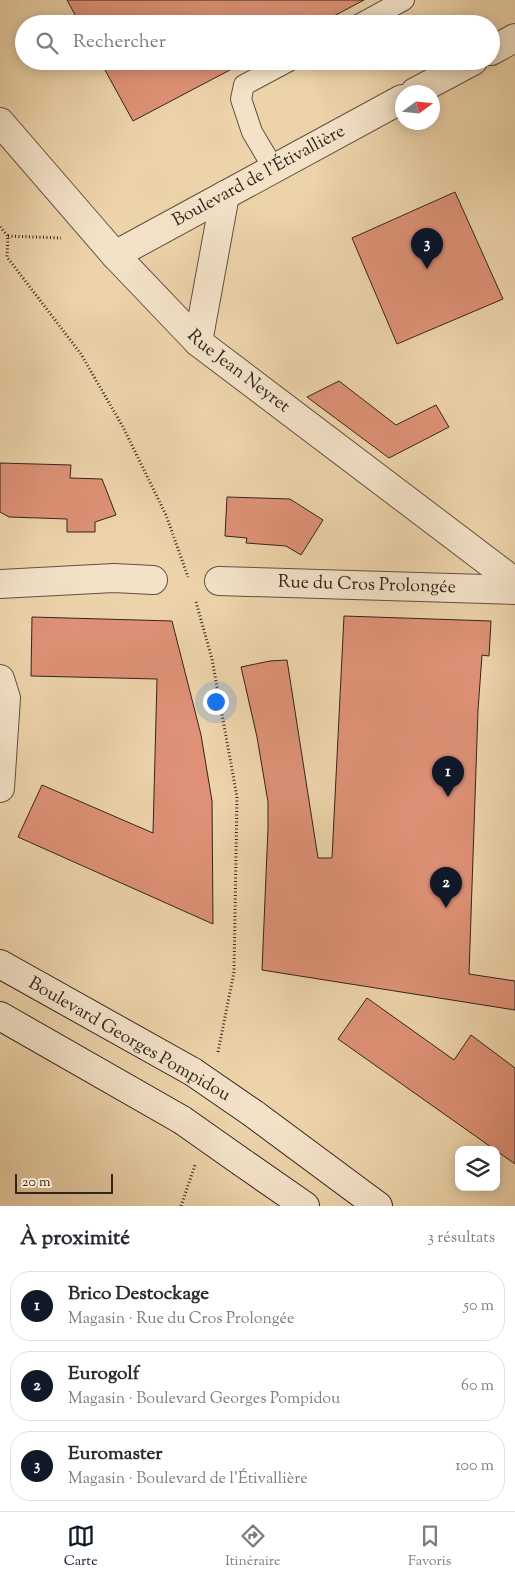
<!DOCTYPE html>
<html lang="fr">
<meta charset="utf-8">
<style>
:root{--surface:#fff;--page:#f2f2f3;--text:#2b2b33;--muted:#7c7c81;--line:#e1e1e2;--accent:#111827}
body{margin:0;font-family:"Sorts Mill Goudy",serif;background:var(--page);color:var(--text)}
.controls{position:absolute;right:15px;bottom:15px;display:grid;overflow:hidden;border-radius:10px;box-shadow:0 2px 12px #0003}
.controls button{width:45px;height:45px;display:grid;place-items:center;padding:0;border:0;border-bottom:1px solid var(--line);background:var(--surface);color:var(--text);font:25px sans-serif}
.compass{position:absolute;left:395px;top:85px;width:45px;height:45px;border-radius:50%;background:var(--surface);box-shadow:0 2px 12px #0003;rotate:75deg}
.scale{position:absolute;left:15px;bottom:12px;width:98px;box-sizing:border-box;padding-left:5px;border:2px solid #33241e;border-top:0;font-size:14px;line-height:18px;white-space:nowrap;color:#33241e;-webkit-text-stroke:4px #f3e2c8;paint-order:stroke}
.you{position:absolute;left:215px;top:701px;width:18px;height:18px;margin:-12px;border:4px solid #fff;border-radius:50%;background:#1a73e8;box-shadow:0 0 0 8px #1a73e833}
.badge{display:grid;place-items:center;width:32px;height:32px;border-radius:50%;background:var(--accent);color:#fff;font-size:16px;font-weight:700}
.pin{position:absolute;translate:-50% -41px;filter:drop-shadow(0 1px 2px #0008)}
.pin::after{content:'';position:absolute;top:26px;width:18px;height:15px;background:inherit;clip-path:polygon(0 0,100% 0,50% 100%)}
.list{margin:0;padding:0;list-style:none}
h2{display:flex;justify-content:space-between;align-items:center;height:65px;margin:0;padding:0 20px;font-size:21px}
h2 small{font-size:16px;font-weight:400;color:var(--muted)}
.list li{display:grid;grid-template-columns:32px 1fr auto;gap:15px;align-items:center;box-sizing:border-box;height:70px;margin:0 10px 10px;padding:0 10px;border:1px solid var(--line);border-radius:20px}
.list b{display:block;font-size:19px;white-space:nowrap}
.list p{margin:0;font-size:16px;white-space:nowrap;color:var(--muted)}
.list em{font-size:16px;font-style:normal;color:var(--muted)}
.icon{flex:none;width:28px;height:28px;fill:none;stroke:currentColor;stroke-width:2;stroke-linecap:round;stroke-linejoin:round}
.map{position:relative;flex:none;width:515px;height:1206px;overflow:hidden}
.search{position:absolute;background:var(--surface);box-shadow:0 2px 12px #0003;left:15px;right:15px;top:15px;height:55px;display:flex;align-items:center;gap:12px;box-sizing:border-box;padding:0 18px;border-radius:28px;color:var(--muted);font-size:19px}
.sheet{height:305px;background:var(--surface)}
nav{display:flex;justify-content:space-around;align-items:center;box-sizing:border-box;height:70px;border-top:1px solid var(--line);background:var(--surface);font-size:14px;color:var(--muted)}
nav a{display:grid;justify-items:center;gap:2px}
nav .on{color:var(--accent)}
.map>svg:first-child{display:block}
.building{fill:#de9176;stroke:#33241e}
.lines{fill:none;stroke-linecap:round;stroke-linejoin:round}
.lane-casing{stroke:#625041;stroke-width:22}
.street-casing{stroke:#625041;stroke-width:30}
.secondary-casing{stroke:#33241e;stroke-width:30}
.path{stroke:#33241e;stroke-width:3;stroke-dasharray:1 2.5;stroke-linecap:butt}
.lane{stroke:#f3e2c8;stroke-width:20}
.street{stroke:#f3e2c8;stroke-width:28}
.secondary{stroke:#f3e2c8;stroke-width:28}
.secondary-bridge-casing{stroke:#33241e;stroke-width:30;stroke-linecap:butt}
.secondary-bridge{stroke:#f3e2c8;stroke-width:28}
.labels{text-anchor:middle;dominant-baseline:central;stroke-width:4;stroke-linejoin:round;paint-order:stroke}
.street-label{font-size:18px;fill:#33241e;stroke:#f3e2c8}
</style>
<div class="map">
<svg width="515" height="1206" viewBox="0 0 515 1206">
<rect width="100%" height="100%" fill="#edd3aa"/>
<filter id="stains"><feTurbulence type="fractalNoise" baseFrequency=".004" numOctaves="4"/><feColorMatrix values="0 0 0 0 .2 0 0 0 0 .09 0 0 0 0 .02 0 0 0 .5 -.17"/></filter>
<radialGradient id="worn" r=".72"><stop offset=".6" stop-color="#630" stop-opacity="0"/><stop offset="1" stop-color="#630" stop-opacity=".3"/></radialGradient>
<path class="building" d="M67 0H364L319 24H80Z
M100 61H247L133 121Z
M455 192 503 299 397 344 352 238Z
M339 381 396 425 436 405 449 427 389 458 307 397Z
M0 463 71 465 70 478 102 479 116 515 95 522V532H67V519L9 517 0 512Z
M227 497 290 499 323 520 301 555 286 546 246 543 247 538 225 536Z
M344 616 491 621 489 656 482 655 478 710 469 974 515 981V1010L262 970 268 828V802L257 737 241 667 270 661 287 660 318 858H332Z
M32 617 172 621 201 735 212 801 213 924 18 837 42 785 153 833 157 679 31 676Z
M367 998 454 1060 471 1035 515 1068V1164L338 1039Z"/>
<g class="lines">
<g class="lane-casing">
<path id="lane" d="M360 24 404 0
M274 169 252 132 241 99 244 85 289 61"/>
</g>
<g class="street-casing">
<g id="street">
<path d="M491 51 515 38"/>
<path d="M415 92 473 61"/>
<path id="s1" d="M0 122 115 255 198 342 515 582"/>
<path id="s2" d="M115 255 402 99"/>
<path d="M198 342 225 195"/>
<path id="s3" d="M219 581 515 590"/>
<path d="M0 584 114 578 153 580"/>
<path d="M0 679 6 698 0 788"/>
</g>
</g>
<g class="secondary-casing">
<path id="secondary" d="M0 964 193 1072
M0 1016 182 1120
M254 1114 378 1206
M243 1163 305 1206"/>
</g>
<path class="path" d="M0 227 8 236 7 257 81 354 123 427 166 515 188 577
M8 236 61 238
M196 602 212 659 237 797 234 972 218 1052
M181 1206 195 1165"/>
<use href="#lane" class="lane"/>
<use href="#street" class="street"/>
<use href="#secondary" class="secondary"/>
<g class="secondary-bridge-casing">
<path id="secondary-bridge" d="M193 1072 254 1114
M182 1120 243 1163"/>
</g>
<use href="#secondary-bridge" class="secondary-bridge"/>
</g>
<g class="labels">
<g class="street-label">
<text stroke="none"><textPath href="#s2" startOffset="164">Boulevard de l'Étivallière</textPath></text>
<text stroke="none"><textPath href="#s1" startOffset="346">Rue Jean Neyret</textPath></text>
<text stroke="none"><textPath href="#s3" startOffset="148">Rue du Cros Prolongée</textPath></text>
<text transform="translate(129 1040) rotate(30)">Boulevard Georges Pompidou</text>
</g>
</g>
<rect width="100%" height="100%" filter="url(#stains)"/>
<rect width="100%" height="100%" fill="url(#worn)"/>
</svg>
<div class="controls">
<button><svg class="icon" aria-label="layers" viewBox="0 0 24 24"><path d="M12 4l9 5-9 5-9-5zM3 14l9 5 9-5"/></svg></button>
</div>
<svg class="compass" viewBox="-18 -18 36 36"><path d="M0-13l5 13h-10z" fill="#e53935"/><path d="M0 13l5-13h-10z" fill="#7c7c81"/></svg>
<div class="scale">20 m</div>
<div class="you"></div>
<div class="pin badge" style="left:448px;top:797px">1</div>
<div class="pin badge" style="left:446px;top:908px">2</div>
<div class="pin badge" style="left:427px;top:269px">3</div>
<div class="search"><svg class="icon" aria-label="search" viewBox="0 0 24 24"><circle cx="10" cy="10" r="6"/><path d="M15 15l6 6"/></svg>Rechercher</div>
</div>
<section class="sheet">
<h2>À proximité<small>3 résultats</small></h2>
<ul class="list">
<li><span class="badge">1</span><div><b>Brico Destockage</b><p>Magasin · Rue du Cros Prolongée</p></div><em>50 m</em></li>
<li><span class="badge">2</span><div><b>Eurogolf</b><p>Magasin · Boulevard Georges Pompidou</p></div><em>60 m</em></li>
<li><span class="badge">3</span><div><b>Euromaster</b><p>Magasin · Boulevard de l'Étivallière</p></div><em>100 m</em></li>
</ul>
</section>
<nav>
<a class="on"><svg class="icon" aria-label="map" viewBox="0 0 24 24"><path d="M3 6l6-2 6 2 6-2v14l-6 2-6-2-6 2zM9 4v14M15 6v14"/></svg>Carte</a>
<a><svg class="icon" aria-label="directions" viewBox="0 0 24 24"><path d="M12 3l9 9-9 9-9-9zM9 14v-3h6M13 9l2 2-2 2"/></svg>Itinéraire</a>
<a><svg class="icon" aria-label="saved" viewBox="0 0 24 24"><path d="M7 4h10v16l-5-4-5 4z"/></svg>Favoris</a>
</nav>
